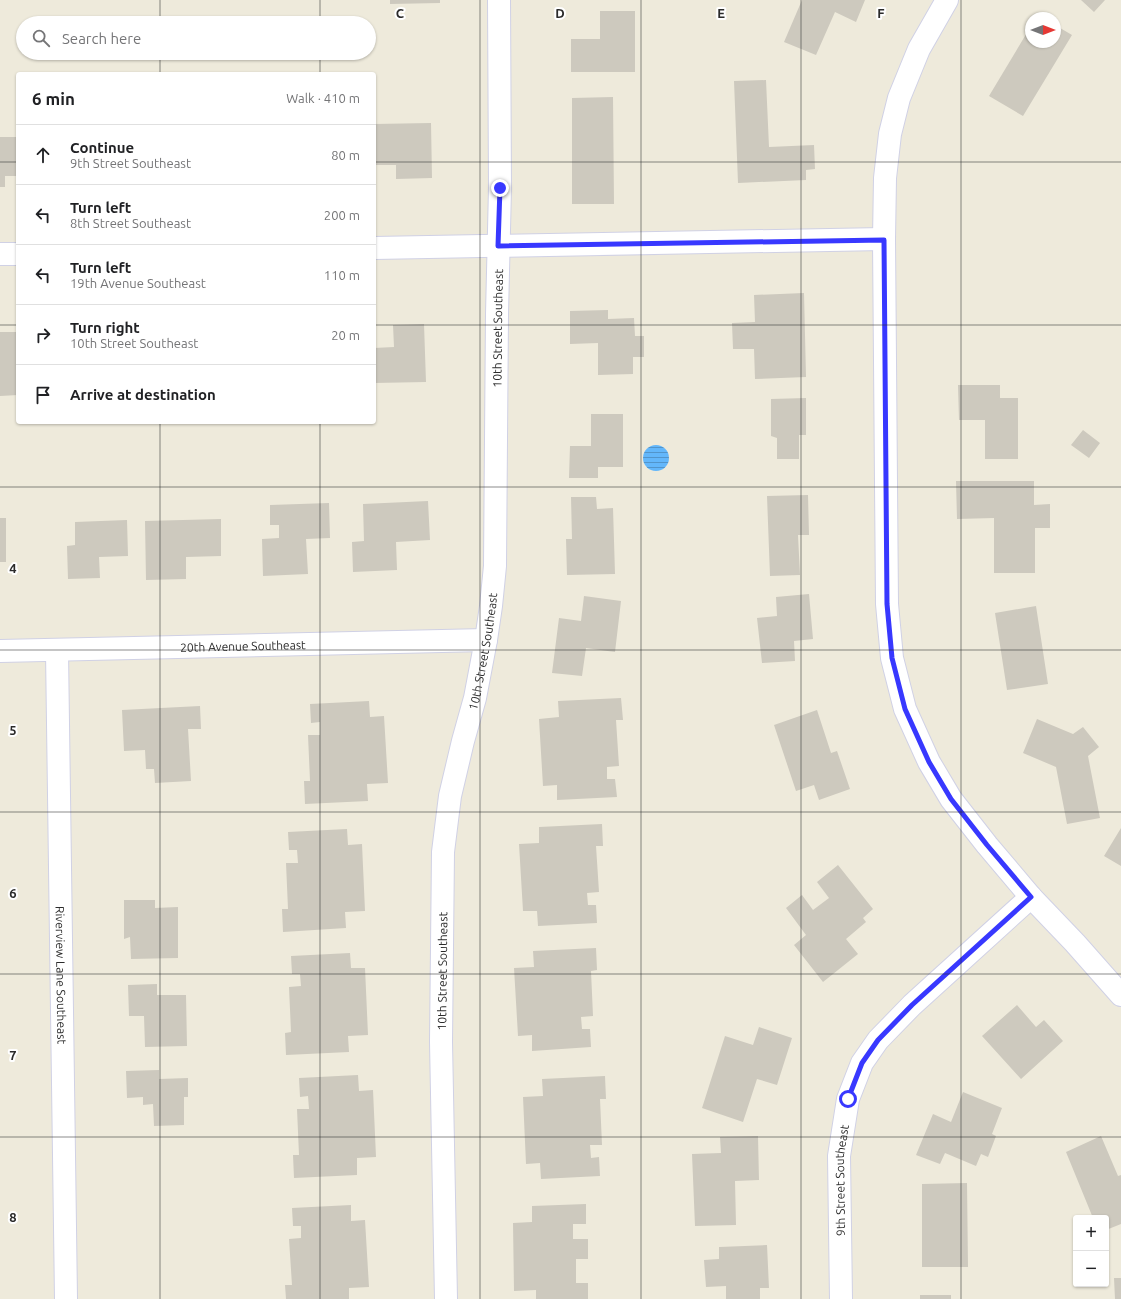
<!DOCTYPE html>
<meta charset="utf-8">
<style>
:root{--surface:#fff;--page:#f2f2f2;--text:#202124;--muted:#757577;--line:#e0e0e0}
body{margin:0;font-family:Ubuntu,sans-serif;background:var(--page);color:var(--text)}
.controls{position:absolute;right:12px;bottom:12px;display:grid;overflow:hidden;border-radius:4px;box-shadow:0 1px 3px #0004}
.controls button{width:36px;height:36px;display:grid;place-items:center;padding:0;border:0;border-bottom:1px solid var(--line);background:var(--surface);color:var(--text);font:20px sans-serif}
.compass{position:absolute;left:1025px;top:12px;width:36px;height:36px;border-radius:50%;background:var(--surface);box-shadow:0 1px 3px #0004;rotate:90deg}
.stop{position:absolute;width:12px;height:12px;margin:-9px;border:3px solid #3838ff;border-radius:50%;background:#fff}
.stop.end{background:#3838ff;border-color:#fff;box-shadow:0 1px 4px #0008}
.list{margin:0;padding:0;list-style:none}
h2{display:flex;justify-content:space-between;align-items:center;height:52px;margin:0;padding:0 16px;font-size:17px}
h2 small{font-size:13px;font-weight:400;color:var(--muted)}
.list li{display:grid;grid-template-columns:26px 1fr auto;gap:12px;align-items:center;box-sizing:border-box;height:60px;padding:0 16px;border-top:1px solid var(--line)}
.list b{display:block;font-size:15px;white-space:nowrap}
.list p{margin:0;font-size:13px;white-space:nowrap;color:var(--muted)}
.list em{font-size:13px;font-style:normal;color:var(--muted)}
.icon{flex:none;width:22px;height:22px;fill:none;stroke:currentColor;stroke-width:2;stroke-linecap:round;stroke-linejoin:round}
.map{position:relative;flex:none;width:1121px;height:1299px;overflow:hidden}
.search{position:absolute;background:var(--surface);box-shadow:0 1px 3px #0004;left:16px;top:16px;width:360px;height:44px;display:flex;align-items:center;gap:10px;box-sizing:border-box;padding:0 14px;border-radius:22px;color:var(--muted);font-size:15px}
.panel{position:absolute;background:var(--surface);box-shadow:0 1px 3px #0004;left:16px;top:72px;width:360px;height:352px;border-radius:4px}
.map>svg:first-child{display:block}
.water{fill:url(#water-rules)}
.building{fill:#cdc9be}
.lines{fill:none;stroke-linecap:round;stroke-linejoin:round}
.street-casing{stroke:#d0d1e5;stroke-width:24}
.street{stroke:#fff;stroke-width:22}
.route{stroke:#3838ff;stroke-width:5}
.grid{fill:none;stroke:#2b2b2b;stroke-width:1;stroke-opacity:0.55}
.labels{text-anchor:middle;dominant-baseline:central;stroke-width:4;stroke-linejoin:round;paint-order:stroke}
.street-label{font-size:12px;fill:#2b2b2b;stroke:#fff}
.grid-label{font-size:13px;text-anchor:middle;font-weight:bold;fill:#2b2b2b;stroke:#fff;stroke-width:4;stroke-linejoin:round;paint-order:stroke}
</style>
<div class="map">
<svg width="1121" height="1299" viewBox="0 0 1121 1299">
<defs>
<pattern id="water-rules" width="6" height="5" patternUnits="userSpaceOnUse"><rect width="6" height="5" fill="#63b7fb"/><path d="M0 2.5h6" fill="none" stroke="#5295cb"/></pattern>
</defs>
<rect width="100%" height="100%" fill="#eeeadb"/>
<path class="water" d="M643 458a13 13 0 1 1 26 0a13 13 0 1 1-26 0Z"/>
<path class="building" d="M390 0H440V3L390 4Z
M802 0H865L856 22 835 12 816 55 784 42Z
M1081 0H1105L1094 12Z
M600 11H635V72H571V39H600Z
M1055 25 1072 35 1023 116 989 96 1031 26V42H1055Z
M766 80 769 147 814 145 815 169 806 170V180L738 183 734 81Z
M613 97 614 204H572V98Z
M431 123 432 178 396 179V165H374V124Z
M0 137H18V176H5V187H0Z
M804 293 806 377 755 379 754 349H733L732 323 755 322 754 295Z
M608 310V319L634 318 635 336H644V357H633V374L598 375V343L570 344V311Z
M424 324 426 382 374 383V348L394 347 393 325Z
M0 332H18V395L0 396Z
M958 385H1000V398H1018V459H985V420H959Z
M806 398V435H799V459H777V438L771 436V399Z
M591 414H623V467H598V478H569L570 446H591Z
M1083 430 1100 443 1089 458 1071 445Z
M956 481H1034V505L1050 504V528H1035V573H994V518L957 519Z
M808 495 809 535H798L800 575 770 576 767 496Z
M571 497H596L597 509 613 508 615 574 567 575 566 539H572Z
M428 501 430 540 396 542 397 570 353 572 352 542 364 541 363 504Z
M329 503 330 538 306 539 308 574 263 576 262 539 279 538V525H270V505Z
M0 518H6V562H0Z
M221 519V556L186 557V579L146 580 145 521Z
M127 520 128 556 99 557 100 578 68 579 67 546 75 545V522Z
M809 594 813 639 794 641 795 661 762 663 757 618 777 616 776 597Z
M584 596 621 601 615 652 586 648 582 676 552 673 559 618 581 621Z
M1036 606 1048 684 1007 690 995 613Z
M621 698 623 720H616L619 766 607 767V779H615L617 797 557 800V785L543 786 539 719 559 717 558 701Z
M369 701 370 717 384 716 388 783 367 784 368 801 305 804 304 781H310L308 735H320V722L311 723 310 704Z
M200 706 201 729H188L191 781 155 783 154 769H146L145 750 124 751 122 710Z
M817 710 831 753 837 751 850 789 819 800 814 785 796 791 774 725Z
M1037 719 1073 734 1083 727 1099 747 1088 756 1100 818 1067 824 1056 767 1023 753Z
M602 824 603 846H596L599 892 587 893 588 905H596L597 923 538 926 537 911H523L519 844 539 843V827Z
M1121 828V866L1104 856Z
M347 829 348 845 362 844 365 911 345 912 346 928 283 932 282 909H288L286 863H298L297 850H289L288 832Z
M838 865 873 909 863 918 866 922 846 939 858 954 823 982 794 945 806 935 786 908 802 895 813 910 829 898 817 882Z
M124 900H155V908L178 907V958L131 959 130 937 124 939Z
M596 948 597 970 591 971 593 1016 581 1017 582 1029H590L591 1047 532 1051V1035L518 1036 514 968 534 967 533 951Z
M350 953 351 968H365L368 1035 348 1036 349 1052 286 1055 285 1033 291 1032 289 987 301 986 300 974H292L291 956Z
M157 984V995H186L187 1046 145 1047 144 1016H129L128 985Z
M1017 1005 1036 1027 1044 1020 1063 1041 1021 1079 982 1036Z
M759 1027 792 1038 777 1085 757 1079 743 1122 702 1108 725 1036 753 1045Z
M159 1070V1079L188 1078V1097H184V1125L154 1126 153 1104 143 1105V1097L127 1098 126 1071Z
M358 1075 359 1091 373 1090 376 1157 357 1158V1175L294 1178 293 1155H299L297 1109H309L308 1096 300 1097 299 1078Z
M605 1076 606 1099H600L602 1145H590L591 1158 599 1157 600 1176 541 1179 540 1163 526 1164 523 1097 543 1096 542 1079Z
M963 1092 1002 1108 992 1134 996 1136 988 1157 981 1154 976 1166 945 1153 940 1164 916 1155 933 1114 951 1122Z
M758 1136 759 1180 735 1181 736 1225 695 1226 692 1154 721 1153 720 1137Z
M1101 1136 1118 1176 1121 1175V1224L1106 1230V1218H1093L1066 1152Z
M967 1183 968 1267H922V1184Z
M586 1204V1224H573V1239H588V1259H576V1283H588V1299H536V1290L514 1291 513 1223 532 1222V1206Z
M351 1205V1221L365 1220 369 1287 349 1288V1299H286L285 1285H292L289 1239 301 1238V1226H293L292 1208Z
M767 1245 769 1288H760V1299H726V1286L706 1287 704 1260 719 1259V1247Z
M1114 1278H1121V1299H1115Z
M920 1295H951V1299H920Z"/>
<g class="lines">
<g class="street-casing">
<g id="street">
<path d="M947 0 919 49 899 98 890 134 885 178 884 239 887 604 892 658 905 709 929 762 951 799 987 845 1031 897 1075 943 1121 995"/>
<path d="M374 248 884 239"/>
<path d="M0 254H18"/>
<path id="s1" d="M0 651 486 640"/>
<path id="s2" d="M57 651 66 1299"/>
<path id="s3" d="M446 1299 441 1042 443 852 450 796 463 741 475 698 486 640 491 606 495 566 497 314 500 188 499 0"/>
<path id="s4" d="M841 1299 839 1156 848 1099 862 1063 878 1040 912 1005 1031 897"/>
</g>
</g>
<use href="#street" class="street"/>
</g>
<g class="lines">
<path class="route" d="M500 188 498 246 884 240 887 604 892 658 905 709 929 762 951 799 987 845 1031 897 912 1005 878 1040 862 1063 848 1099"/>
</g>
<path class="grid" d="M160 0V23M320 0V23M480 0V1299M641 0V1299M801 0V1299M961 0V1299M160 53V74M320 53V74M0 162H18M374 162H1121M0 325H18M374 325H1121M160 422V1299M320 422V1299M0 487H1121M0 650H1121M0 812H1121M0 974H1121M0 1137H1121"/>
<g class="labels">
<g class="street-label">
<text stroke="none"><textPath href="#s3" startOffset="976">10th Street Southeast</textPath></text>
<text stroke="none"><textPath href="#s1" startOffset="243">20th Avenue Southeast</textPath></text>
<text stroke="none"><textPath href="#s3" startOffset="652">10th Street Southeast</textPath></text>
<text stroke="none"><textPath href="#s3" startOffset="328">10th Street Southeast</textPath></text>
<text stroke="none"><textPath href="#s2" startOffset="324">Riverview Lane Southeast</textPath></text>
<text stroke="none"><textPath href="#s4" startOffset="119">9th Street Southeast</textPath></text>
</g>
</g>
<g class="grid-label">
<text x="400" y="18">C</text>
<text x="560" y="18">D</text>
<text x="721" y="18">E</text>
<text x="881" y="18">F</text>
<text x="13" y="573">4</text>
<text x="13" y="735">5</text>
<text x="13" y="898">6</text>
<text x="13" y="1060">7</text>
<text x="13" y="1222">8</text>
</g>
</svg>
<div class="controls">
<button>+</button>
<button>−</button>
</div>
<svg class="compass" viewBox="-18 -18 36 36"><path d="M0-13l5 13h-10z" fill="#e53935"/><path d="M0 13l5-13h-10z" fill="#757577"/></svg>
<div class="stop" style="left:848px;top:1099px"></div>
<div class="stop end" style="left:500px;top:188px"></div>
<div class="search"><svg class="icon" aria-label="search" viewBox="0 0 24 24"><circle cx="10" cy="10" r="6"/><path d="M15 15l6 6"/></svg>Search here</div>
<section class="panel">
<h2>6 min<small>Walk · 410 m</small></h2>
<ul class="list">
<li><svg class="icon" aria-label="ahead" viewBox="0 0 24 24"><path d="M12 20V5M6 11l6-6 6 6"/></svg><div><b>Continue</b><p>9th Street Southeast</p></div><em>80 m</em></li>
<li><svg class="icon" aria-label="left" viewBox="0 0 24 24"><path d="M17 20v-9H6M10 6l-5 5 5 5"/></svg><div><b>Turn left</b><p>8th Street Southeast</p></div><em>200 m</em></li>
<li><svg class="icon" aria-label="left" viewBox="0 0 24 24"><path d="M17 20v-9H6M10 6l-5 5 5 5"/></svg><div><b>Turn left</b><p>19th Avenue Southeast</p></div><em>110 m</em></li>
<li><svg class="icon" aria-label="right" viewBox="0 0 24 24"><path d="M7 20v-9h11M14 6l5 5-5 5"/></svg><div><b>Turn right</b><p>10th Street Southeast</p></div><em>20 m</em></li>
<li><svg class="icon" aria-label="arrive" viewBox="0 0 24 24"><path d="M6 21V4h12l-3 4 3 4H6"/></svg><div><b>Arrive at destination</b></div></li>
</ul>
</section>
</div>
